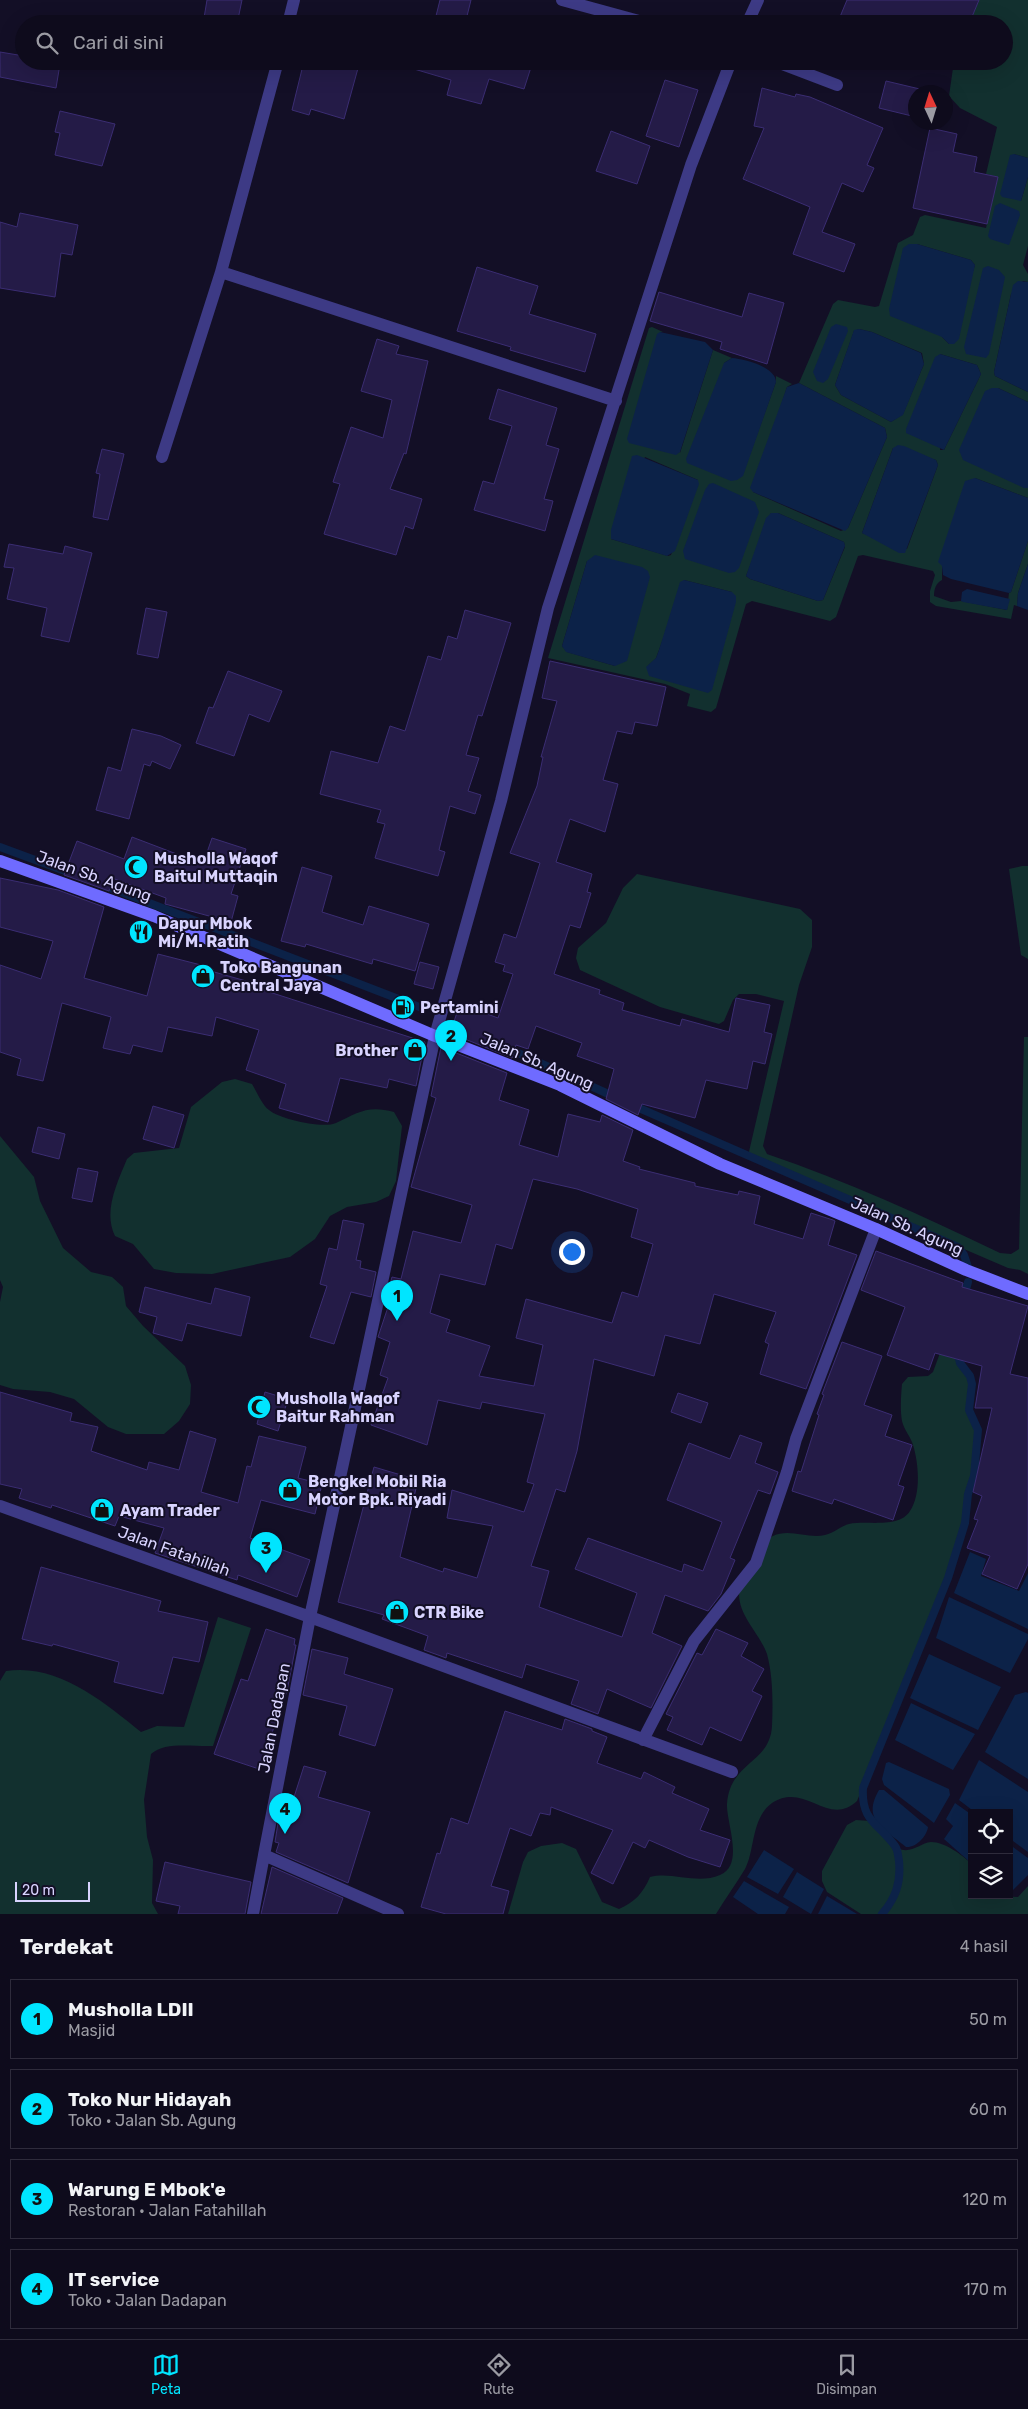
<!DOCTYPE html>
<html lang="id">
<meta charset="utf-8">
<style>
:root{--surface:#0e0b1c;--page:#171425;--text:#f1f3f6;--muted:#9b9ba3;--line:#2e2b3b;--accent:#00e5ff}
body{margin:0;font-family:Rubik,sans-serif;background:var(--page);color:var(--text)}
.controls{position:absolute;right:15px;bottom:15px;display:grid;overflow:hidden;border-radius:0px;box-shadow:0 5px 20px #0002}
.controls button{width:45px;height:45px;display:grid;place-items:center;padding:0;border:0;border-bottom:1px solid var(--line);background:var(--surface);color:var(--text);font:25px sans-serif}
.compass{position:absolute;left:908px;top:85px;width:45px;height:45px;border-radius:50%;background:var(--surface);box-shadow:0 5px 20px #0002;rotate:356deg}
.scale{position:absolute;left:15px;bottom:12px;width:75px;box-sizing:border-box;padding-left:5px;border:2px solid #d9d4ff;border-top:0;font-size:14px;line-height:18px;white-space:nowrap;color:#d9d4ff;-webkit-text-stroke:4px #130f26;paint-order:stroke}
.you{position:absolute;left:571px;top:1251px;width:18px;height:18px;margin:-12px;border:4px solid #fff;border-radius:50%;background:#1a73e8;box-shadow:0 0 0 8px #1a73e833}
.badge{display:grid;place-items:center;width:32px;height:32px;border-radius:50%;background:var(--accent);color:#111;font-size:16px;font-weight:700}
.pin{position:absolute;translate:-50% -41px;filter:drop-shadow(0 1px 2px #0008)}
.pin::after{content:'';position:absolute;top:26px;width:18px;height:15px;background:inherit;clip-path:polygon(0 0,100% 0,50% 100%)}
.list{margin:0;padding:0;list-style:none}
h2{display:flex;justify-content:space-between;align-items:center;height:65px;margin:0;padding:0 20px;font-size:21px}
h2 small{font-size:16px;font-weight:400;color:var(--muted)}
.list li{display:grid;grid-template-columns:32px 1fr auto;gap:15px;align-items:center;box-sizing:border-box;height:80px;margin:0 10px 10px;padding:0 10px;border:1px solid var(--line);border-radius:0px}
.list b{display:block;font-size:19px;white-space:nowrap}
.list p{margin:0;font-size:16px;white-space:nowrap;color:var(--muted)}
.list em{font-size:16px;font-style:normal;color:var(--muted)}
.icon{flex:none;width:28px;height:28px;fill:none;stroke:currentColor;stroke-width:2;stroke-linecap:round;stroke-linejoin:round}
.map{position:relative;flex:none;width:1028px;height:1914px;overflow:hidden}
.search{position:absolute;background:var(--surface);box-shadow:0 5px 20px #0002;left:15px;right:15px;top:15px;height:55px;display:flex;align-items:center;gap:12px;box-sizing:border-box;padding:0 18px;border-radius:28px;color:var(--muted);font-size:19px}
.sheet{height:425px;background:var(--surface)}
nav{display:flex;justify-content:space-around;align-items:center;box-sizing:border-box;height:70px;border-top:1px solid var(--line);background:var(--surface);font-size:14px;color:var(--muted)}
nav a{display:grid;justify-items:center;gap:2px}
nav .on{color:var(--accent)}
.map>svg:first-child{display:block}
.green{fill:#12302f;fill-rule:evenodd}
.water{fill:#0c2248}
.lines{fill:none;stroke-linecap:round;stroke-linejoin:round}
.stream{stroke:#0c2248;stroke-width:8}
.building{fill:#241b47;stroke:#3b2d73;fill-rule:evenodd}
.lane{stroke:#3d3a85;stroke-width:12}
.street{stroke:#3d3a85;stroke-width:12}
.secondary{stroke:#6f6bff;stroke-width:12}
.labels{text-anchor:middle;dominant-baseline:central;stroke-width:4;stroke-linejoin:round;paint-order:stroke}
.poi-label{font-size:16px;font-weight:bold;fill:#d9d4ff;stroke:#130f26;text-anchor:start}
.street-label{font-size:16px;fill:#d9d4ff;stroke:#130f26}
</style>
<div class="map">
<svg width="1028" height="1914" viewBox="0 0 1028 1914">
<rect width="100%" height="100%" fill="#130f26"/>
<path class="green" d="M979 0H1028V158L1014 154 1021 201 1028 177V246L1023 265 1028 274V282L1023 281 1011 294 994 372 995 376 1028 392V402L998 388 1024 488H1028V498L975 478 942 566V580C936 583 934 589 934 596L951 602 961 601 1007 610 1009 593 1011 592 1028 541V564L1018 593 1017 606 1014 605 1011 619 936 606 930 602V591L935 575 933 571 863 555 858 556 836 617 830 621 752 601 746 604 716 708 711 712 687 706 690 694 665 684 548 658 649 328 652 327 663 332H660L680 453 713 350 732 358 724 363 742 476 776 382V376L792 384 787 387 753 492 841 531 848 528 887 437 885 428 799 383 833 304 838 300 875 307 879 306 898 243 913 235 920 217 925 215 986 228 998 177 986 174 997 127 960 108 949 96 954 61H1004V24H969ZM917 244 971 260 975 265 949 344 942 337ZM859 329 872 332 922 353 924 364 903 414 891 422 841 395 835 385 854 331ZM940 354 977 365 981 374 944 450H940ZM893 448 936 460 938 465 907 549 862 533ZM645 457 698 480 671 555 668 556 611 539ZM771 513H778L844 542 845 547 823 600 818 601 750 579 746 576ZM587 561 615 666 567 652 562 646ZM684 580 732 592 646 667 656 658 659 650Z
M1022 866H1028V959L1021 955 1009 869Z
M637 874 800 909 812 920V947L799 985 763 1146 767 1154C847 1181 923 1216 1000 1253L1011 1254 1019 1249 1024 1037H1028V1274L1020 1270 1008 1268 748 1156 784 1001 756 994H739L733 1000 724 1021 719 1024 660 1007 580 970 576 958 578 948 606 923 623 888Z
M235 1079 252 1084C257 1092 262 1105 269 1110 279 1119 323 1129 336 1123 358 1113 367 1105 394 1112L402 1126 396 1181 389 1196 376 1202 347 1207 330 1216 315 1239 290 1257 212 1274 176 1273 154 1269 133 1244 115 1236C103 1212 117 1183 127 1159L134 1153 179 1148 191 1107 222 1082Z
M0 1136 34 1177 40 1201 63 1248 91 1272 112 1277 123 1287 126 1306 143 1326 185 1366 191 1385 190 1404 179 1421 164 1434H126L108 1427 74 1399 50 1392 13 1389 0 1385V1302L3 1287 0 1280Z
M940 1353 958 1356 972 1384 969 1410 978 1430 974 1476 968 1494 965 1523 948 1578 857 1801C828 1828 805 1781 772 1803 751 1818 755 1851 745 1869 736 1884 725 1899 716 1914H508L523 1862 528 1852 541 1846 562 1843 576 1849 602 1902 619 1909C635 1902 643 1893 650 1877 672 1871 697 1885 720 1875 745 1865 726 1822 727 1804 730 1761 770 1764 772 1726 773 1703 773 1676 767 1654 759 1631 734 1613 740 1586 742 1577 750 1567 755 1559 759 1551 764 1540 773 1536 789 1528 808 1539 825 1535 834 1533 841 1526 849 1524 867 1520 899 1529 910 1511 921 1495 919 1464 913 1445 911 1437 904 1430 902 1421 900 1409 901 1396 902 1384L908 1377 928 1376 933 1372Z
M218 1617 251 1628 213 1746C194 1747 165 1741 151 1754L144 1800 147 1837 153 1860 152 1903 158 1914H0V1681L6 1671C57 1663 103 1701 141 1732L157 1726 184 1727Z
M856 1820 870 1821C879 1829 888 1843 898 1848 910 1855 920 1843 931 1842 945 1842 962 1855 972 1864V1895L1018 1897 1028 1886V1914H861L827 1892 822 1881V1871L847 1825Z"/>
<path class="water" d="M1014 154 1028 158V177L1021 201 1002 197 1000 194 1010 155Z
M1000 203 1019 211 1020 215 1009 245 990 239 988 236 995 206Z
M909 244H917L971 260 975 265 959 339 954 344H949L942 337 890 316 889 309 903 248Z
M988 266 999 270 1005 277 989 354 986 358 966 354 964 347 983 268Z
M1018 281 1028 282V392L995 376 994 372 1011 294 1013 285Z
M836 324 847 327 848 331 828 379 823 383 817 381 813 372 831 327Z
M859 329 872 332 921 353 924 364 903 415 891 422 841 395 835 385 854 330Z
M660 332 705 342 713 350 680 452 676 455 629 443 627 439 657 334Z
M940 354 977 365 981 374 944 450 906 433V429L935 357Z
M732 358C745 359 776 367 776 382L743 476 737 480 731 481 687 463 686 459 724 363Z
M799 383 885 428 887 437 848 528 845 531 753 492 750 488 787 387Z
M992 388H998L1028 402V488H1024L963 460 959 450 985 391Z
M898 445 904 446 936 460 938 465 905 553H899L862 533 893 448Z
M637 455 698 480 699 484 675 551 667 556 611 539V530L632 456Z
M975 478 1028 498V541L1011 592 1009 593 951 579 943 575 942 566 938 562 965 481Z
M713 483 755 502 759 512 739 568 735 572 729 573 685 559 683 551 705 490 709 484Z
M771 513H778L844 542 845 546 823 600 818 601 750 579 746 576 766 518Z
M595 555 642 567 648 571 650 577 627 661 615 666 566 652 562 646 587 561Z
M1028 564V610L1017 606 1018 593Z
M684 580 732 592 736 596V602L712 690 708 693 649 676 646 667 656 658 659 650 680 582Z
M967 589 1010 599 1007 610 963 602 961 601 962 592Z
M970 1552 986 1559 981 1576 1019 1591 1028 1573V1629L954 1593Z
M949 1597 1028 1634V1639L1010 1673 936 1638Z
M929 1654 1001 1687 978 1730 910 1698Z
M1026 1692 1028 1693V1779L985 1752 1015 1695Z
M911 1703 975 1734 953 1770 895 1740Z
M979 1760 1028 1792V1852L1009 1838V1813H976L959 1800Z
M889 1762 949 1789 950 1795 934 1823 884 1785 882 1779 886 1763Z
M879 1790H884L928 1827C927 1836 916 1848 906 1847 885 1829 861 1821 879 1790Z
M955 1803 972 1815V1864L944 1839 953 1826 946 1819Z
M1009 1844 1028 1858V1875L1009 1894Z
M764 1850 794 1869 778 1894 747 1877Z
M797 1872 824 1889 811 1914 783 1897Z
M744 1881 789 1907 785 1914H758L733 1897Z
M827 1896 857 1914H818Z"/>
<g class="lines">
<path class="stream" d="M0 847 73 874
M100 884 422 1008
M505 1047 615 1097
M632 1105 958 1247 964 1255 968 1267
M964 1297 968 1282
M882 1914C896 1898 901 1882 899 1861 898 1856 898 1850 895 1846 878 1823 861 1821 863 1788L948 1578 965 1523 968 1494 974 1476 978 1430 969 1410 972 1384 970 1376 960 1363 957 1351"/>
</g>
<path class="building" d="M207 0H242L237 24H203Z
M440 0H471L465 24H434Z
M847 0H979L969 24H837Z
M0 52 24 56V61L60 64 56 88 0 77Z
M304 61H360L344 119 311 109 309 115 292 110Z
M405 61H533L524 89 489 79 481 104 447 95 451 80 404 66Z
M665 80 698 90 679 147 646 136Z
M886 81 924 90 935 92H916V117L879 108Z
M762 88 795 97 796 94 810 97 883 128 867 165 874 168 863 192 842 183 822 232 855 244 844 272 793 254 810 207 743 179 764 128 754 126Z
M60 111 115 124 102 166 55 155 60 133 55 132Z
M930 128 957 134 953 152 977 157 974 172 998 177 987 224 913 208Z
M611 131 650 146 637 184 596 171Z
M20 213 78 225 72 255 61 253 55 297 0 288V222L17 227Z
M477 267 538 286 529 314 596 334 585 372 510 350 511 347 457 331Z
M659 292 742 317 749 293 784 303 767 364 720 349 722 342 650 321Z
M377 339 399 346 396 354 428 361 406 454 404 453 390 489 422 499 413 529 405 526 396 555 324 534 340 484 333 482 351 427 383 438 392 400 361 391Z
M498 389 557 408 546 445 559 449 544 499 553 501 545 531 474 510 483 481 494 484 512 426 489 419Z
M102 449 124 454 108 520 93 517 100 474 96 473Z
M9 544 63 554 65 546 92 553 69 642 41 636 47 608 7 599 14 568 4 567Z
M146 608 167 612 158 658 137 654Z
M465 610 511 623 482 716 478 715 466 755 479 758 468 791 481 795 475 814 450 806 439 850 445 852 438 876 375 858 385 824 377 822 381 810 320 794 331 751 378 763 390 726 405 731 428 656 441 660 448 636 457 639Z
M550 661 666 687 657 726 635 722 632 734 617 731 603 780 618 784 605 832 570 819 556 862 592 874 587 892 591 893 580 928 570 925 554 974 600 990 599 994 624 1003 622 1010 680 1026 682 1019 729 1032 736 998 770 1005 764 1032 772 1034 765 1064 753 1061 747 1089 706 1080 695 1118 642 1104 638 1115 606 1099 614 1069 577 1056 582 1043 536 1026 528 1049 516 1045 512 1058 450 1033 460 1004 498 1018 513 974 503 971 505 965 495 962 504 934 516 938 540 863 510 853 537 786 543 757H541L557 701 542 698Z
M228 671 282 691 269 722 249 714 234 756 196 743 209 707 213 708Z
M132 729 161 736 181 745 170 769 152 761 150 766 144 764 129 819 96 810 108 767 121 771Z
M132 837 203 864 212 838 246 849 231 894 238 896 231 922 165 904 166 898 112 878 109 891 64 875 77 841 124 859Z
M302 867 332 876 322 912 363 925 369 906 429 924 415 971 373 959 372 964 306 944 305 947 281 941Z
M0 878 58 890 104 907 84 978 147 996 158 954 201 965 200 968 264 986 263 990 425 1042 416 1086 389 1079 387 1088 340 1078 328 1122 279 1108 286 1084 246 1070 259 1030 216 1017 212 1036 168 1027 162 1052 133 1045 130 1054 103 1048 111 1017 62 1003 43 1081 17 1075 21 1059 0 1052V965L41 979 53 941 0 927Z
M420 962 439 967 433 989 414 984Z
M441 1047 507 1073 499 1100 529 1110 519 1145 558 1157 568 1114 600 1122 602 1115 633 1130 623 1161 640 1167 639 1169 695 1183V1186L738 1195 739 1191 760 1196 754 1224 803 1239 811 1213 833 1220 835 1221 828 1245 857 1255 806 1389 760 1374 769 1344 765 1342 776 1312 714 1294 700 1344 665 1335 654 1376 594 1359 577 1451 565 1492 556 1489 531 1566 549 1571 539 1607 622 1637 637 1593 575 1569 588 1538 682 1572 684 1564 703 1571 722 1522 667 1500 689 1443 730 1459 740 1435 762 1443 755 1463 778 1472 770 1494 758 1490 730 1558 735 1560 721 1594 708 1611 665 1595 652 1633 682 1646 651 1708 607 1689 598 1714 571 1704 579 1681 526 1664 522 1678 447 1653 446 1658 438 1655 424 1650 428 1636 382 1619 384 1615 338 1602 374 1467 418 1480 400 1557 443 1572 444 1568 477 1578 493 1526 447 1518 452 1490 524 1512 534 1484 527 1482 545 1414 482 1402 480 1409 438 1400 427 1445 371 1425 388 1378 380 1375 390 1342 378 1337 390 1301 386 1300 392 1277 401 1279 413 1231 461 1243 472 1205 411 1187 436 1098 431 1096 432 1091ZM533 1179 577 1189 638 1209 631 1237 653 1244 638 1297 622 1292 612 1323 526 1299 516 1338 543 1345 534 1386 479 1376 490 1346 446 1332 450 1320 430 1313 440 1274 485 1285 496 1244 512 1249Z
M153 1106 184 1115 174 1148 143 1139Z
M38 1127 65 1134 59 1159 32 1152Z
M78 1168 98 1172 92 1202 72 1198Z
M343 1220 364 1224 356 1260 361 1261 360 1268 376 1272 371 1297 351 1292 334 1344 310 1337 327 1286 320 1284 329 1248 337 1250Z
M876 1251 963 1283 962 1287 1028 1306 1010 1374 1028 1378V1564L1017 1589 982 1574 990 1556 967 1548 978 1520 974 1519 982 1496 973 1492 992 1408H975L982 1366 935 1353 929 1370 887 1355 905 1307 861 1290Z
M145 1287 211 1304 215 1288 250 1297 241 1336 187 1323 182 1341 153 1333 157 1317 139 1312Z
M842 1342 882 1356 864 1405 892 1415 885 1436 912 1445 898 1485 904 1487 893 1520 834 1499 832 1504 792 1491 798 1471 801 1472 819 1415 817 1414 824 1395 822 1394Z
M0 1392 72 1413 70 1421 98 1427 91 1451 147 1470 149 1462 179 1470 190 1431 216 1439 201 1492 238 1503 247 1466 251 1467 259 1436 306 1447 298 1478 322 1484 315 1514 261 1500 250 1538 310 1560 297 1597 238 1575 237 1580 155 1553 164 1528 119 1516 115 1526 52 1505 51 1508 19 1498 22 1489 0 1484Z
M265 1392 288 1399 278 1431 257 1424Z
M678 1393 708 1403 701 1423 671 1412Z
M41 1567 161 1601 158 1611 208 1622 199 1662 173 1657 163 1694 114 1682 119 1662 53 1644 52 1646 22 1639Z
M266 1629 295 1639 294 1645H296L287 1691 259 1769 214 1754 241 1679 248 1681Z
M716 1629 748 1643 741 1656 764 1669 752 1691 762 1696 741 1741 710 1727 702 1745 667 1730 673 1717 666 1714 697 1653 702 1655Z
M312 1649 348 1658 344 1674 393 1689 375 1746 339 1735 347 1706 303 1695Z
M505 1711 562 1730 565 1719 592 1729V1731L607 1737 597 1763 641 1779 644 1772 675 1787 672 1793 709 1809 700 1830 730 1840 720 1867 688 1857 649 1840 645 1848 633 1842 613 1884 591 1873 613 1830 551 1807 550 1815 540 1813 531 1836 510 1828 491 1886 509 1891 503 1914H446L421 1907 437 1853 440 1854 451 1818 468 1824Z
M304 1766 326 1772 318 1797 370 1812 348 1883 276 1852 279 1843 275 1842 278 1823 285 1825Z
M165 1862 251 1882 245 1914H178L180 1906 156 1901Z
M272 1867 343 1898 337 1914H261Z"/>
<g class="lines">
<path class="lane" d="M774 61 837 85"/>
<path class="street" d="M562 0 650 24
M288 24 294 0
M747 24 758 0
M221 272 616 401
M162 457 221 272 278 61
M0 1506 310 1617 732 1772
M643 1740 694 1641 756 1563 787 1472 796 1439 876 1229
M253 1914 264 1855
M398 1914 264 1855 310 1617 435 1036 501 801 548 608 691 165 731 61"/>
<path class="secondary" d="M0 861 154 916 435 1036 560 1085 720 1164 876 1229 966 1270 1028 1294"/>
</g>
<defs>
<g id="mosque-disc" transform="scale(1.25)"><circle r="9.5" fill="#00e5ff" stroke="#130f26"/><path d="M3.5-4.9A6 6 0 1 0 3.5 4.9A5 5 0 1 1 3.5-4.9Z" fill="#111"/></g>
<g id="restaurant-disc" transform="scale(1.25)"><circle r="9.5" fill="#00e5ff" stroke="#130f26"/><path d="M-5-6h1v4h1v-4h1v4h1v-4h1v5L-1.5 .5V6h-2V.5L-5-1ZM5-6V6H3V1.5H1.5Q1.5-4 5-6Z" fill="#111"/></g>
<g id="shop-disc" transform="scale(1.25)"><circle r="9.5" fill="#00e5ff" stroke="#130f26"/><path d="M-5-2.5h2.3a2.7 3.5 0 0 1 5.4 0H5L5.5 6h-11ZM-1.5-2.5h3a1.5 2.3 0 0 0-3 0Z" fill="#111"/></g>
<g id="fuel-disc" transform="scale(1.25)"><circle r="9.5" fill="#00e5ff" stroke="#130f26"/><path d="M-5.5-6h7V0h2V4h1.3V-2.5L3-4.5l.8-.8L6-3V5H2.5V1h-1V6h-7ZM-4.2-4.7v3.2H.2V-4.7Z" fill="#111"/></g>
</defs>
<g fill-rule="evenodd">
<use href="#mosque-disc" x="136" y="867"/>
<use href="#restaurant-disc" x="141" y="932"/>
<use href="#shop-disc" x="203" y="976"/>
<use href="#fuel-disc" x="403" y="1007"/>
<use href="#shop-disc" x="415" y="1050"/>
<use href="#mosque-disc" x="259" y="1407"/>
<use href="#shop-disc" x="290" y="1490"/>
<use href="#shop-disc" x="102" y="1510"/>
<use href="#shop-disc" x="397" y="1612"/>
</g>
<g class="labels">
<g class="poi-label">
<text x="154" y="858">Musholla Waqof<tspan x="154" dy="18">Baitul Muttaqin</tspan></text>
<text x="158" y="923">Dapur Mbok<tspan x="158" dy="18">Mi/M. Ratih</tspan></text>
<text x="220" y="967">Toko Bangunan<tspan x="220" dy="18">Central Jaya</tspan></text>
<text x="420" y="1007">Pertamini</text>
<text x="398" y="1050" text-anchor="end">Brother</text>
<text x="276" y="1398">Musholla Waqof<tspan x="276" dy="18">Baitur Rahman</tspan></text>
<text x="308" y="1481">Bengkel Mobil Ria<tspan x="308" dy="18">Motor Bpk. Riyadi</tspan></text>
<text x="120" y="1510">Ayam Trader</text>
<text x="414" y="1612">CTR Bike</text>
</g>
<g class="street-label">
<text transform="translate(94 876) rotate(20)">Jalan Sb. Agung</text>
<text transform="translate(537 1061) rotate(23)">Jalan Sb. Agung</text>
<text transform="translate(907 1226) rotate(24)">Jalan Sb. Agung</text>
<text transform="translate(174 1551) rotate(20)">Jalan Fatahillah</text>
<text transform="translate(274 1718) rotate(-79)">Jalan Dadapan</text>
</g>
</g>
</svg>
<div class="controls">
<button><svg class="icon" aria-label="locate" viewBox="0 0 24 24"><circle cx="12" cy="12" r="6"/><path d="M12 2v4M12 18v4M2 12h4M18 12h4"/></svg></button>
<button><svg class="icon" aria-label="layers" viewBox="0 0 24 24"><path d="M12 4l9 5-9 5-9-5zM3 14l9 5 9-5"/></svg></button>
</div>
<svg class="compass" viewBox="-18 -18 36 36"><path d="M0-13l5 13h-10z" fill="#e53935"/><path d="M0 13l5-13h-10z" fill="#9b9ba3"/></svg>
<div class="scale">20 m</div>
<div class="you"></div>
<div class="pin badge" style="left:397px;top:1321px">1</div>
<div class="pin badge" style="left:451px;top:1061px">2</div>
<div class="pin badge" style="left:266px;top:1573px">3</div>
<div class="pin badge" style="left:285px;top:1834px">4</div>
<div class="search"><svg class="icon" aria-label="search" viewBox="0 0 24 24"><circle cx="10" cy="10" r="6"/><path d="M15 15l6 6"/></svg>Cari di sini</div>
</div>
<section class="sheet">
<h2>Terdekat<small>4 hasil</small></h2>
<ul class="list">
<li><span class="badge">1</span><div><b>Musholla LDII</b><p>Masjid</p></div><em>50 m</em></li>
<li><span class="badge">2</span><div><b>Toko Nur Hidayah</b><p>Toko · Jalan Sb. Agung</p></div><em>60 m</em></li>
<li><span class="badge">3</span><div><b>Warung E Mbok'e</b><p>Restoran · Jalan Fatahillah</p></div><em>120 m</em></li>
<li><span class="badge">4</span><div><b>IT service</b><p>Toko · Jalan Dadapan</p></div><em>170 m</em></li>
</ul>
</section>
<nav>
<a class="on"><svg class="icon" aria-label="map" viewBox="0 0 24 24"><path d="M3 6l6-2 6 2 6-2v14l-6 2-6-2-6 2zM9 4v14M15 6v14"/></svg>Peta</a>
<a><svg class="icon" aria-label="directions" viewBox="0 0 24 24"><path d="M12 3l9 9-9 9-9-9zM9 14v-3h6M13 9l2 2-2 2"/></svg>Rute</a>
<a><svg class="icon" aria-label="saved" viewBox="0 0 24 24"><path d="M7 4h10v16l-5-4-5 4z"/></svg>Disimpan</a>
</nav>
